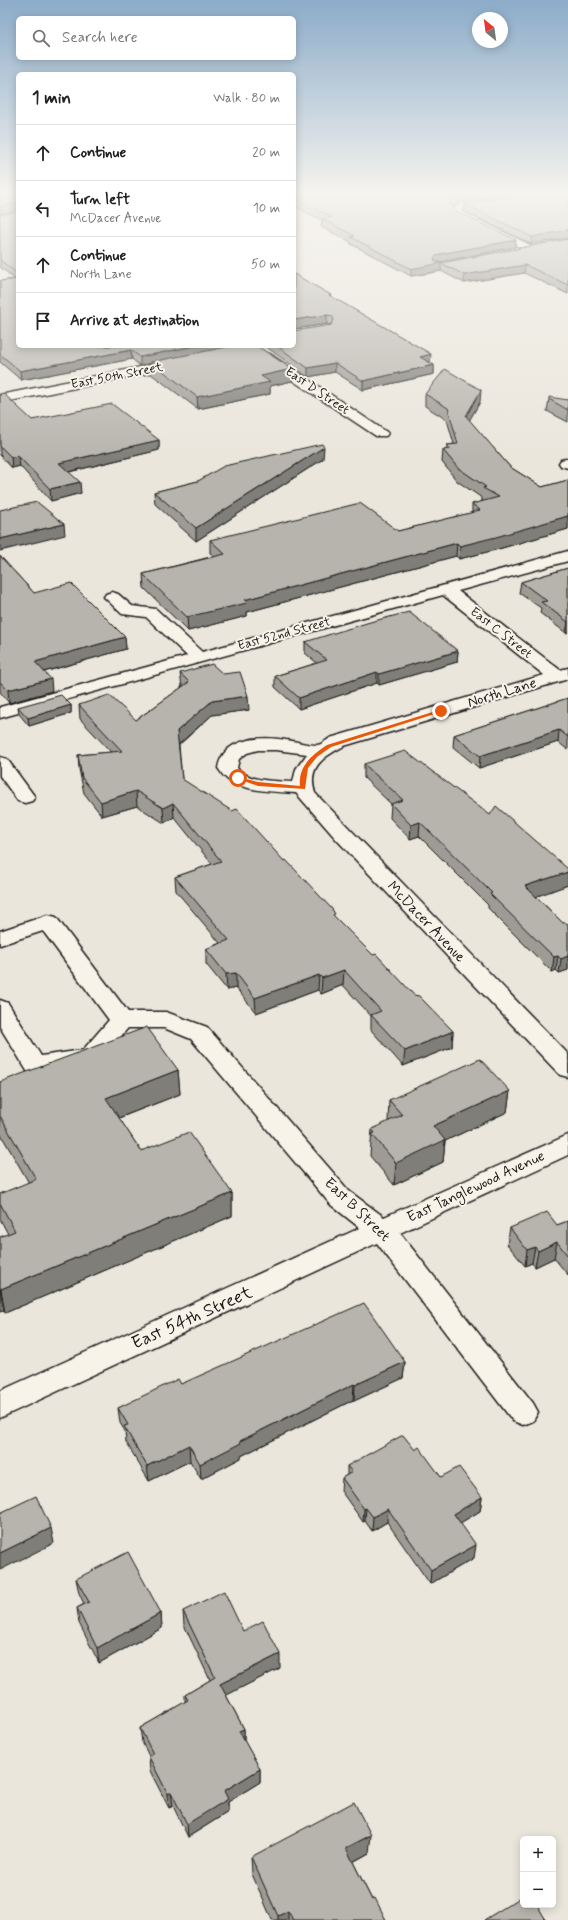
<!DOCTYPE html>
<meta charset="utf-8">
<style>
:root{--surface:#fff;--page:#f6f6f6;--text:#222;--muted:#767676;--line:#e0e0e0}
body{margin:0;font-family:Mynerve,sans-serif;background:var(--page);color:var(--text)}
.controls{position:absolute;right:12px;bottom:12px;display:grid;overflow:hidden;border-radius:6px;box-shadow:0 2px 10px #0003}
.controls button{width:36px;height:36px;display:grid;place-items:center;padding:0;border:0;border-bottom:1px solid var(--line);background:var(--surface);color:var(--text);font:20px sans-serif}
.compass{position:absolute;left:472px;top:12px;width:36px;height:36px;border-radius:50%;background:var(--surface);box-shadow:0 2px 10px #0003;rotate:331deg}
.stop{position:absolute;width:12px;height:12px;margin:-9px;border:3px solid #ea580c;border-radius:50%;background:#fff}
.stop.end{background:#ea580c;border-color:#fff;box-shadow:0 1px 4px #0008}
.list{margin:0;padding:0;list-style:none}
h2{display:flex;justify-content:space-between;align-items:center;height:52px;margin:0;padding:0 16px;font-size:17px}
h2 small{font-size:13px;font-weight:400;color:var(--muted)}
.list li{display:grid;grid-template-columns:26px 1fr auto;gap:12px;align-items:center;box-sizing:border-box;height:56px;padding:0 16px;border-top:1px solid var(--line)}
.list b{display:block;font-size:15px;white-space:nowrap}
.list p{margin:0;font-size:13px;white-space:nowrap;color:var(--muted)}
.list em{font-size:13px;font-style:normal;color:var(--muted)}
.icon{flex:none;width:22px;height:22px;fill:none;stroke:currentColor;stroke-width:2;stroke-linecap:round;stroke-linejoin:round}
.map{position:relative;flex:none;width:568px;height:1920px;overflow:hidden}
.search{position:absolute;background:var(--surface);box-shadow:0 2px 10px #0003;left:16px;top:16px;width:280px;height:44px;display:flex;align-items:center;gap:10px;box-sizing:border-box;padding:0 14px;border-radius:6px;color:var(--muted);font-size:15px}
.panel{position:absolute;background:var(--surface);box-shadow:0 2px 10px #0003;left:16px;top:72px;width:280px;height:276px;border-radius:6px}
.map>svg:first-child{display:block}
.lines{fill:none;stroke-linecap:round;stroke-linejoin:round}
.minor-casing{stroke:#1c1c1c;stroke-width:3}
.minor{fill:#f7f3e8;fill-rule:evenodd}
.wall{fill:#9d9b94;stroke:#1c1c1c}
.shaded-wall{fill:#7f7e78;stroke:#1c1c1c}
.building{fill:#b6b4ac;stroke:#1c1c1c}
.route{fill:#ea580c}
.labels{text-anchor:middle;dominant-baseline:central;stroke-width:4;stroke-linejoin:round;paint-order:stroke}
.far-street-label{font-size:13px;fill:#1c1c1c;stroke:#f7f3e8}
.street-label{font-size:15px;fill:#1c1c1c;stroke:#f7f3e8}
.near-street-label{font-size:18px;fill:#1c1c1c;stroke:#f7f3e8}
</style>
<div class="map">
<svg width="568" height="1920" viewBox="0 0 568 1920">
<rect width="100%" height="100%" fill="#eae6dc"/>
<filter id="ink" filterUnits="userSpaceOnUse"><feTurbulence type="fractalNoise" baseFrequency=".025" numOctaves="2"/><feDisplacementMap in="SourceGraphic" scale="8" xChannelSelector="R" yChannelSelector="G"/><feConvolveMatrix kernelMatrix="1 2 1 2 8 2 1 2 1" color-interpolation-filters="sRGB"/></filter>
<g filter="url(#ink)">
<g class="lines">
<g class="minor-casing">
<path id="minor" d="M526 192H548L543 195 466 208 461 211 534 247 535 249 534 251 530 252 454 216 450 210 463 203Z
M266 353 270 354 388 433 386 436H376L262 360 260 357Z
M181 359 187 363 185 366 0 403V395Z
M566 459H568V468L561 466 559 463 561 460Z
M568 551V561L458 591 560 670 568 668V679L344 746C323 757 307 767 315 793L568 1054V1077L560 1075 336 839 296 793C278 792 239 791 226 778 223 776 221 772 218 768 223 737 261 736 286 740 296 741 307 745 317 745 321 745 327 740 330 738L544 675 443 595 0 718V707L187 656 146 617 122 614 104 597 106 594 112 592 118 594 132 606 156 609 202 652ZM258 750H276L307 754 296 769 293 782C277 781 248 782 237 768L239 759 247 753Z
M0 757 7 759 32 793 35 797 32 801 25 803 18 801 0 776Z
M48 915 56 917 128 1012H166L207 1027 349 1191 384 1217 568 1135V1155L400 1233 533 1403 538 1412 533 1421 523 1425 513 1421 377 1243 0 1418V1391L360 1228 331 1205 191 1039 164 1028H128L98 1063 35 1073 27 1071 0 1027V1000L8 1003 41 1056 83 1050 109 1020 43 931 0 945V931Z"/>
</g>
<use href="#minor" class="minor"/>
</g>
<path class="wall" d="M0 192 18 196V346H257L292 369V381L270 386V394L198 409 151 374V363L140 366 132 359 21 380 0 362V281L15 279 0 267V215L18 211 0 214Z
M294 192H364L361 194 463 202 452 207 454 210 515 247 439 262 441 263 568 239V294L524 273 464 283 441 271 411 276 351 244V242L321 227 322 220 294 206Z
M568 192V238L531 244 464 211 465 204Z
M294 274 331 296 434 365V374L363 390 335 372 308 377 265 346H294L331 325 327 324 294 329Z
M0 394 32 420 159 440V450L69 472 81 493 51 501 20 466 12 468 0 455Z
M425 394 480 402 469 420 510 467 542 487 568 480V529L495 550 459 559 456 556 247 612V616L188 631 144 588 143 574 214 556 210 553V540L398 531 472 513V504L483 501H482V498L457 481 442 462 443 450 447 449V445L454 444 447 420 425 406Z
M549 399 568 400V422L547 411Z
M323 459 196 541 155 504 154 492 198 481Z
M0 556 34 593 125 637 126 649 44 672 52 691 9 703 0 692Z
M568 568V632L566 633 540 613 541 608 519 593 521 582Z
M305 642 458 651 457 662 379 685 377 683 299 709 275 687V676L317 663 305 653Z
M180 673 249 710 212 715 179 745 182 779 335 917 373 955 414 995 453 1031 452 1047 403 1066 371 1030V1016L343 985 321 994 318 990 256 1013 236 988 227 990 206 964V949L220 943 176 891 175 877 212 864 174 817 164 823 137 806 102 816 84 793 79 769 78 755 111 752 80 719 79 705 136 720 182 687Z
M568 698V750L558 742 479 768 453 747 454 735Z
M71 705V713L29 726 19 714 18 707Z
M364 764 568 885 536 896 563 923 568 924V970L559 973 556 970 552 972 488 908V905L419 836 410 839 390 818 391 804 364 778Z
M178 1070 180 1094 119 1118 141 1151 232 1193V1216L5 1313 4 1310 0 1312V1237L8 1234 0 1219V1194L29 1183 0 1133V1082Z
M510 1091 507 1112 445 1141 443 1162 394 1185 370 1156 372 1129 388 1122 389 1100Z
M568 1221V1275L554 1258 535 1267 532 1263 525 1266 507 1244 510 1228 557 1225Z
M405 1362 403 1378 354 1401 353 1400 241 1456V1458L201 1479 190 1461 149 1481 126 1442 125 1431 120 1423 118 1408 181 1384Z
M415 1450 441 1477 482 1497 480 1511 460 1523 474 1558 430 1584 387 1522 372 1531 365 1521 363 1522 341 1491 342 1478 347 1475V1466Z
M76 1579 161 1613 162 1628 99 1663 79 1623 77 1608 84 1604 79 1593Z
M183 1611 243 1631 280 1668 226 1695 244 1729V1741L260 1769V1782L228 1802V1812L188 1837 173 1806 169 1808 150 1771 149 1757V1756L142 1742 140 1728 185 1702V1695L210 1680 184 1625Z
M369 1853 353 1862 372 1900 386 1920H272L252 1874 251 1857Z"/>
<path class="shaded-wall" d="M357 192H364L357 197Z
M477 192H517L463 202 449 209V211L450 201 463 194Z
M17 203 18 211 0 214V206Z
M568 230V238L531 244 532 237Z
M516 240 515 247 440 262 436 264 441 263V271L411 276V269L434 258 440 254Z
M525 265 524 273 464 283V275Z
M327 315V324L294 329V320Z
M194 346H238L151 362V363L140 366V357Z
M131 350 132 359 21 380 20 371Z
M431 354 430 363 420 357Z
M335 363V372L308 377V368Z
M434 365V374L363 390V381Z
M292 369V381L270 386V394L198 409 197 397 261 376Z
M481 390 480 402 465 428 466 416Z
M159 440V450L60 474 59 463Z
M324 447 323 459 196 541V528Z
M18 456 20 466 12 468 11 457Z
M80 482 81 493 51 501 50 489Z
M568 516V529L495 550 459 559 460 546Z
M64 524 65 535 0 551V539Z
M457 543 456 556 247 612V616L188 631 187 617 244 600Z
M568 622V632L566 633Z
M125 637 126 649 36 674 35 662Z
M458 651 457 662 379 685V674Z
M377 672V683L299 709V698Z
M51 679 52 691 9 703 8 690Z
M248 696 249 710 212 715 178 745 177 731 212 701Z
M71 705V713L29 726 28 718Z
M559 730 558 742 479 768 480 756Z
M136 791 137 806 102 816 101 802Z
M173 803 174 817 164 823 163 808Z
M420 822 419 836 410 839 411 825Z
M568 872V885L524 901 525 886Z
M558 956 556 970 552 972 554 957Z
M568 956V970L559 973 561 959Z
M344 970 343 985 321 994 322 978Z
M236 973V988L227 990 226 974Z
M319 975 318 990 256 1013 255 998Z
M453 1031 452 1047 403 1066 405 1051Z
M178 1070 180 1094 108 1122 106 1098Z
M510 1091 507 1112 445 1141 443 1162 394 1185 396 1163 433 1126Z
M232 1193V1216L5 1313 1 1289Z
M557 1242 554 1258 535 1267 538 1251Z
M535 1247 532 1263 525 1266 527 1250Z
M0 1289 4 1310 0 1312Z
M405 1362 403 1378 354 1401 355 1385Z
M354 1384 353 1400 241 1456V1458L201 1479 200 1464 240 1441Z
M189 1445 190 1461 149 1481 147 1466Z
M482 1497 480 1511 452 1528 454 1514Z
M366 1508 365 1521 363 1522 364 1509Z
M388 1509 387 1522 372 1531 373 1517Z
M51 1528 54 1543 0 1570V1553Z
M476 1545 474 1558 430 1584 431 1570Z
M161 1613 162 1628 99 1663 97 1648Z
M280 1654V1668L221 1698 220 1684Z
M244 1729V1742L239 1731Z
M260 1769V1782L228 1802V1812L188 1837 187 1824 224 1791Z
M171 1792 173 1806 169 1808 168 1794Z
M371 1835 369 1853 345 1866 346 1848Z
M288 1911V1920H278V1916Z"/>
<path class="building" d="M0 192H12L18 196V204L17 203 0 206Z
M294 192H358L359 194H367L370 192H477L463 194 450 201 449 204 454 210 516 240 440 254 434 258 435 261 441 263 568 239V285L525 265 464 275 441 263 411 269 351 237 355 236 322 219 332 217 294 198Z
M529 192H568V230L532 237 465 204Z
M18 211V274L0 260V215Z
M294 274 331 295H329L431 354 420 357 434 365 363 381 335 363 308 368 277 346H294V331L331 325 334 320 332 316 327 315 294 320Z
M18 279V346H194L140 357 131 350 20 371 0 354V281Z
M232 346H257L292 369 261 376 270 382 197 397 151 362Z
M445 369 481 390 466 416 510 467 542 487 568 480V516L496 537 460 546 457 543 244 600 247 603 187 617 143 574 225 554 210 540 360 503 398 531 470 513 480 510 472 504 499 497 483 488 486 487 458 468 443 450 451 449 447 445 458 444 448 408 425 394Z
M3 393 32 420 112 404 159 440 59 463 80 482 50 489 18 456 11 457 0 446V394Z
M549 397 568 400V410L549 399Z
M322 444 324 447 196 528 154 492 198 481 224 466Z
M37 502 64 524 0 539V510Z
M0 556 34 593 71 583 125 637 35 662 51 679 8 690 0 682Z
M568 568V622L541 602 547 601 521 582Z
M409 612 458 651 379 674 377 672 299 698 275 676 327 660 305 642 370 622Z
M212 664 223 674 240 672 248 696 212 701 177 731 182 779 232 811 237 809 284 861 286 860 332 909 335 914 333 915 373 955 376 954 414 995 419 996 453 1031 405 1051 371 1015 381 1011 344 970 322 978 319 975 255 998 236 973 226 974 206 949 229 940 175 877 221 861 173 803 163 808 136 791 101 802 82 778 78 755 122 751 79 705 109 695 136 720 189 682 180 673Z
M61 695 71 705 28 718 18 707Z
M568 698V737L559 730 480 756 454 735Z
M405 751 490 815 496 806 568 869V872L525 886 563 923H566L568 924V956L561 959 558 956 554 957 490 894 492 893 420 822 411 825 391 804 403 800 364 764Z
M147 1027 178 1070 106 1098 141 1151 189 1132 232 1193 1 1289 0 1287V1237L15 1231 0 1203V1194L36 1179 0 1116V1082Z
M480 1059 510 1091 433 1126 445 1140 396 1163 372 1134 375 1133 372 1129 402 1115 389 1100Z
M547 1212 557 1225 568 1221V1256L557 1242 538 1251 535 1247 527 1250 510 1228Z
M364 1303 405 1362 355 1385 354 1384 240 1441 241 1443 200 1464 189 1445 147 1466 124 1426 128 1425 118 1408 178 1379 181 1384Z
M403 1435 415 1450 419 1447 441 1477 459 1467 482 1497 454 1514 476 1545 431 1570 388 1509 373 1517 366 1508 364 1509 342 1478 352 1472 347 1466Z
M36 1496 51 1528 0 1553V1513Z
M128 1552 161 1613 97 1648 77 1608 89 1602 76 1579Z
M224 1591 243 1631 263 1621 280 1654 220 1684 244 1729 239 1731 260 1769 224 1791 228 1799 187 1824 171 1792 168 1794 149 1757 153 1754 140 1728 188 1700 185 1695 215 1677 183 1611Z
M354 1802 371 1835 346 1848 372 1900 375 1898 386 1920H293L288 1911 278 1916 251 1857Z
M523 1896V1905H537L546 1920H484Z"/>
</g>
<linearGradient id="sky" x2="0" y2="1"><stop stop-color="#8cacc9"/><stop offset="0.42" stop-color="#f6f4ef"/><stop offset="1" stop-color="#f6f4ef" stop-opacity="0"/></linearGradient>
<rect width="568" height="461" fill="url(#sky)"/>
<path class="route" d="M439 710 444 711 331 747 317 757 308 768 305 789 258 786 235 778 238 777 258 782 300 786C298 766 312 755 327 745Z"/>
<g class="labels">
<g class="far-street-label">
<text transform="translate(117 376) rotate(-11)">East 50th Street</text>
<text transform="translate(317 391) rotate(34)">East D Street</text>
<text transform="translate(501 633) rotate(38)">East C Street</text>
<text transform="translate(284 634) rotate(-15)">East 52nd Street</text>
</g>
<g class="street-label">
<text transform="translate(502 693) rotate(-17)">North Lane</text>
<text transform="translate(426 922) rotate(46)">McDacer Avenue</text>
<text transform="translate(476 1187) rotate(-25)">East Tanglewood Avenue</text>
<text transform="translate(357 1210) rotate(44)">East B Street</text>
</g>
<g class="near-street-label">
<text transform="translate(192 1318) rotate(-24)">East 54th Street</text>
</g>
</g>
</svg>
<div class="controls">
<button>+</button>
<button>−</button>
</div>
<svg class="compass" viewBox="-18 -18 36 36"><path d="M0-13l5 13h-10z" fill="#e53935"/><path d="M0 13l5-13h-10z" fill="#767676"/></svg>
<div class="stop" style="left:238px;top:778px"></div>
<div class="stop end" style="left:441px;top:711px"></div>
<div class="search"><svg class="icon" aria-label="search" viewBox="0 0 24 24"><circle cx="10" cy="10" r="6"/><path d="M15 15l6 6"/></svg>Search here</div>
<section class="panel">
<h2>1 min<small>Walk · 80 m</small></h2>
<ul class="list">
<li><svg class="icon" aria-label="ahead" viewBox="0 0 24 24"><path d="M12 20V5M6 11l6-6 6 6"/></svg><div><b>Continue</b></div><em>20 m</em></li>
<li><svg class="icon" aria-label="left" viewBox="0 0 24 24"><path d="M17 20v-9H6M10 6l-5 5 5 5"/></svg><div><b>Turn left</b><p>McDacer Avenue</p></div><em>10 m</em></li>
<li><svg class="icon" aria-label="ahead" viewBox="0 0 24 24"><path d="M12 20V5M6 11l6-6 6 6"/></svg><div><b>Continue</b><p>North Lane</p></div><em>50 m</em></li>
<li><svg class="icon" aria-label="arrive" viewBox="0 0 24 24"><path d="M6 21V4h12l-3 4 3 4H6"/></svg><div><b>Arrive at destination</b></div></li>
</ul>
</section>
</div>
